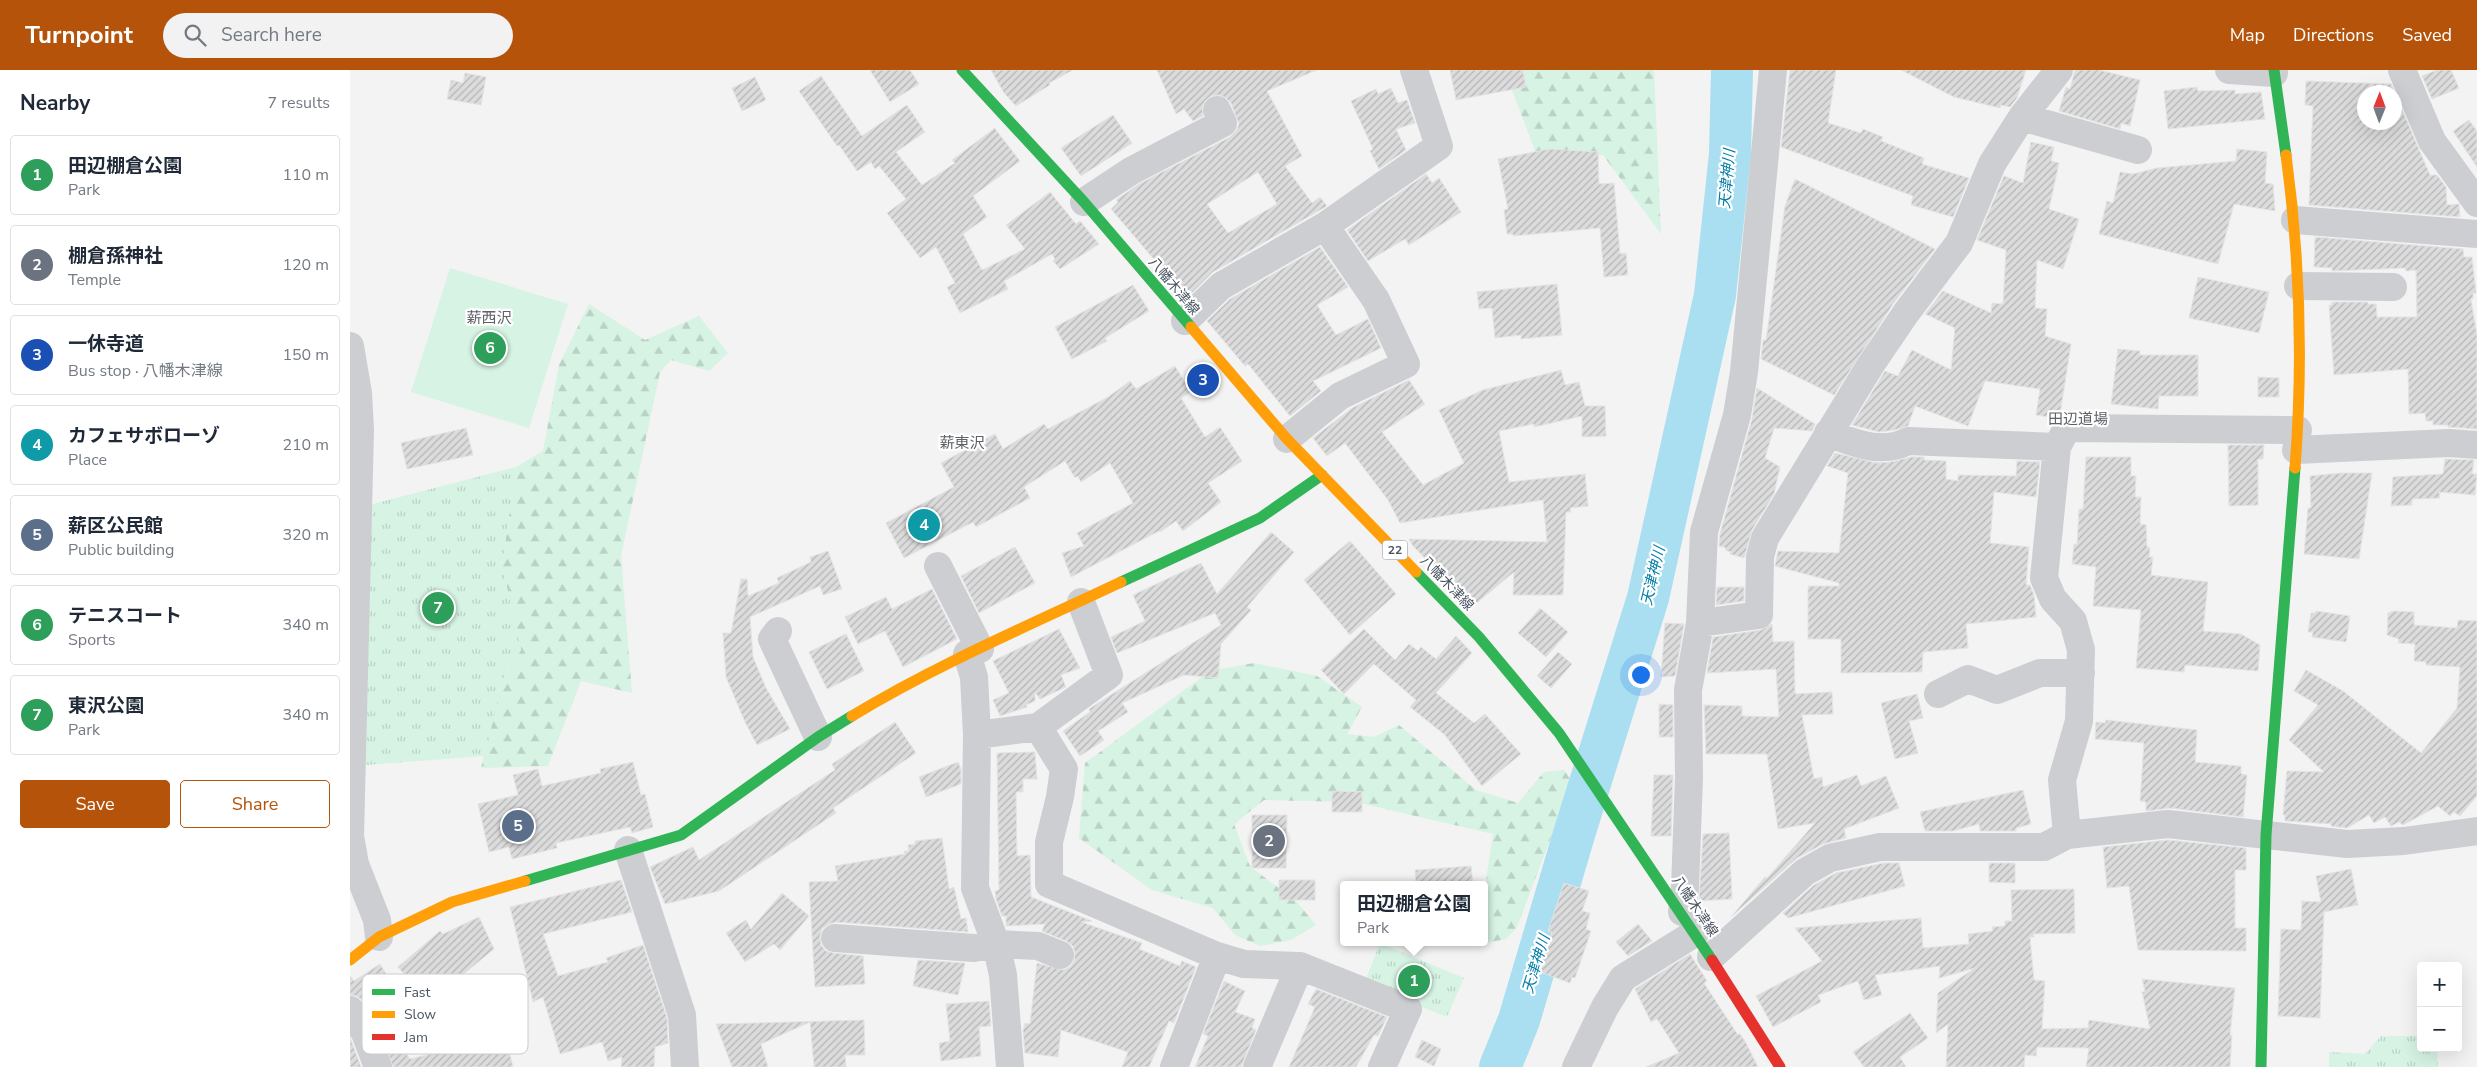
<!DOCTYPE html>
<meta charset="utf-8">
<style>
:root{--surface:#fff;--page:#f2f2f3;--text:#1f2937;--muted:#747a83;--line:#e0e1e3;--accent:#b45309}
body{margin:0;font-family:"Nunito Sans","Noto Sans JP",sans-serif;background:var(--page);color:var(--text)}
.controls{position:absolute;right:15px;bottom:15px;display:grid;overflow:hidden;border-radius:5px;box-shadow:0 5px 20px #0002}
.controls button{width:45px;height:45px;display:grid;place-items:center;padding:0;border:0;border-bottom:1px solid var(--line);background:var(--surface);color:var(--text);font:25px sans-serif}
.compass{position:absolute;left:2007px;top:15px;width:45px;height:45px;border-radius:50%;background:var(--surface);box-shadow:0 5px 20px #0002;rotate:1deg}
.you{position:absolute;left:1290px;top:604px;width:18px;height:18px;margin:-12px;border:4px solid #fff;border-radius:50%;background:#1a73e8;box-shadow:0 0 0 8px #1a73e833}
.badge{display:grid;place-items:center;width:32px;height:32px;border-radius:50%;background:var(--accent);color:#fff;font-size:16px;font-weight:700}
.pin{position:absolute;translate:-50% -50%;border:2px solid #fff;box-shadow:0 1px 5px #0006}
.popup{position:absolute;left:990px;top:811px;width:148px;height:65px;box-sizing:border-box;display:grid;place-content:center;border-radius:5px;background:var(--surface);filter:drop-shadow(0 1px 4px #0005);font-size:16px;white-space:nowrap;color:var(--muted)}
.popup b{font-size:19px;color:var(--text)}
.popup::after{content:'';position:absolute;left:50%;top:100%;margin-left:-10px;border:10px solid transparent;border-top-color:var(--surface)}
.list{margin:0;padding:0;list-style:none}
h2{display:flex;justify-content:space-between;align-items:center;height:65px;margin:0;padding:0 20px;font-size:21px}
h2 small{font-size:16px;font-weight:400;color:var(--muted)}
.list li{display:grid;grid-template-columns:32px 1fr auto;gap:15px;align-items:center;box-sizing:border-box;height:80px;margin:0 10px 10px;padding:0 10px;border:1px solid var(--line);border-radius:5px}
.list b{display:block;font-size:19px;white-space:nowrap}
.list p{margin:0;font-size:16px;white-space:nowrap;color:var(--muted)}
.list em{font-size:16px;font-style:normal;color:var(--muted)}
.actions{display:flex;gap:10px;padding:15px 20px}
.actions a{flex:1;padding:11px 0;border:1px solid var(--accent);border-radius:5px;text-align:center;font-size:18px;color:var(--accent)}
.actions .main{background:var(--accent);color:#fff}
.icon{flex:none;width:28px;height:28px;fill:none;stroke:currentColor;stroke-width:2;stroke-linecap:round;stroke-linejoin:round}
.map{position:relative;flex:none;width:2127px;height:997px;overflow:hidden}
header{display:flex;align-items:center;gap:30px;box-sizing:border-box;height:70px;padding:0 25px;background:var(--accent);color:#fff}
header strong{font-size:24px}
nav{display:flex;gap:28px;margin-inline-start:auto;font-size:18px}
.search{width:350px;height:45px;background:var(--page);display:flex;align-items:center;gap:12px;box-sizing:border-box;padding:0 18px;border-radius:28px;color:var(--muted);font-size:19px}
main{display:flex}
aside{flex:1;background:var(--surface)}
.map>svg:first-child{display:block}
.grass{fill:#d6f3e3}
.forest{fill:url(#forest-firs)}
.park{fill:url(#park-tufts)}
.lines{fill:none;stroke-linecap:round;stroke-linejoin:round}
.river{stroke:#aadff2;stroke-width:42}
.building{fill:url(#building-hatch);stroke:#e4e4e5;fill-rule:evenodd}
.street{stroke:#ccced2;stroke-width:28}
.fast{stroke:#30b455;stroke-width:11}
.slow{stroke:#ff9f0a;stroke-width:11}
.jam{stroke:#e5322d;stroke-width:11}
.labels{text-anchor:middle;dominant-baseline:central;stroke-width:4.5;stroke-linejoin:round;paint-order:stroke}
.shield{fill:#fff;stroke:#7f8790;stroke-width:1}
.shield-label{font-size:12px;font-weight:bold;fill:#485461}
.street-label{font-size:14px;fill:#485461;stroke:#fff}
.water-label{font-size:15px;font-style:italic;fill:#047ea7;stroke:#fff}
.neighbourhood-label{font-size:15px;fill:#5e6167;stroke:#fff}
.key{fill:#fff;stroke:#c8ccd0;stroke-width:1}
.key-label{font-size:14px;fill:#485461}
</style>
<header>
<strong>Turnpoint</strong>
<div class="search"><svg class="icon" aria-label="search" viewBox="0 0 24 24"><circle cx="10" cy="10" r="6"/><path d="M15 15l6 6"/></svg>Search here</div>
<nav><a>Map</a><a>Directions</a><a>Saved</a></nav>
</header>
<main>
<aside>
<h2>Nearby<small>7 results</small></h2>
<ul class="list">
<li><span class="badge" style="background:#2e9e5b">1</span><div><b>田辺棚倉公園</b><p>Park</p></div><em>110 m</em></li>
<li><span class="badge" style="background:#6b7280">2</span><div><b>棚倉孫神社</b><p>Temple</p></div><em>120 m</em></li>
<li><span class="badge" style="background:#1a4fb4">3</span><div><b>一休寺道</b><p>Bus stop · 八幡木津線</p></div><em>150 m</em></li>
<li><span class="badge" style="background:#0f9aa8">4</span><div><b>カフェサボローゾ</b><p>Place</p></div><em>210 m</em></li>
<li><span class="badge" style="background:#5c6f8a">5</span><div><b>薪区公民館</b><p>Public building</p></div><em>320 m</em></li>
<li><span class="badge" style="background:#2e9e5b">6</span><div><b>テニスコート</b><p>Sports</p></div><em>340 m</em></li>
<li><span class="badge" style="background:#2e9e5b">7</span><div><b>東沢公園</b><p>Park</p></div><em>340 m</em></li>
</ul>
<div class="actions"><a class="main">Save</a><a>Share</a></div>
</aside>
<div class="map">
<svg width="2127" height="997" viewBox="0 0 2127 997">
<defs>
<pattern id="forest-firs" width="22" height="20" patternUnits="userSpaceOnUse" patternTransform="scale(1.25)"><rect width="22" height="20" fill="#d6f3e3"/><path d="M5 1l3.5 6h-7zM16 11l3.5 6h-7z" fill="#b9d2c5"/></pattern>
<pattern id="park-tufts" width="24" height="20" patternUnits="userSpaceOnUse" patternTransform="scale(1.25)"><rect width="24" height="20" fill="#d6f3e3"/><path d="M3 7l-1-3M5 7V3M7 7l1-3M15 17l-1-3M17 17v-4M19 17l1-3" fill="none" stroke="#b9d2c5"/></pattern>
<pattern id="building-hatch" width="6" height="6" patternUnits="userSpaceOnUse" patternTransform="scale(1.25)"><rect width="6" height="6" fill="#dcdcdd"/><path d="M-1 1l2-2M0 6l6-6M5 7l2-2" fill="none" stroke="#b4b5b7"/></pattern>
</defs>
<rect width="100%" height="100%" fill="#f3f3f3"/>
<path class="grass" d="M100 198 218 234 179 358 61 322Z"/>
<path class="forest" d="M1154 0H1304L1311 164 1253 85 1186 83Z
M239 234 295 270 349 246 378 283 359 301 321 290 310 302 271 486 282 623 231 611 198 696 131 698 152 610 171 580 152 495 166 397 193 381 209 295Z
M904 593 967 606 1012 637 997 664 1024 667 1049 655 1126 720 1168 733 1194 702 1214 700 1222 712 1167 857 1156 869 1136 873 1134 824 1143 764 1005 732 914 730 884 754 899 794 902 798 946 831 966 855 941 870 910 876 885 865 863 838 802 820 729 768 735 693 860 601Z"/>
<path class="park" d="M166 397 152 495 171 580 152 610 135 686 15 695V436Z
M1030 873 1114 908 1097 947 1014 914Z
M2031 966H2071V978H2087L2088 997H1979V982L2015 984Z"/>
<g class="lines">
<path class="river" d="M1150 997 1169 950 1225 761 1298 528 1365 225 1380 84 1382 0"/>
</g>
<path class="building" d="M520 0H560L569 14 540 32Z
M641 0H723L699 13 700 15 666 36 654 23Z
M807 0H967L917 21 952 86 935 96 962 133 970 127 977 136 863 202 837 228 761 139 768 132 766 130 789 114 880 67 886 61 889 54 881 33 876 28 869 25 861 26 855 31 852 38 853 46 843 51 834 39 826 44ZM908 102 927 134 878 163 857 134Z
M1100 0H1173L1176 17 1106 30Z
M1440 0H1486L1478 53 1511 63 1513 59 1533 67 1531 71 1574 88 1572 94 1619 108 1603 147 1561 135 1563 126 1431 77Z
M1551 0H1676L1667 28 1660 37 1651 35 1650 38 1604 27Z
M1725 0H1749L1790 10 1780 56 1771 53 1770 59 1709 41 1716 17 1720 19Z
M2087 0H2101L2109 18 2082 29 2072 6Z
M115 3 136 7 131 35 97 29 101 10 113 13Z
M471 6 512 66 557 35 575 62 546 82 572 115 605 93 602 90 645 58 646 60 670 91 623 126 637 147 613 164 632 200 675 179 656 155 700 122 726 154 730 151 749 174 710 199 703 191 705 189 702 184 654 211 658 219 610 243 597 217 605 213 586 177 570 188 537 143 556 129 529 96 525 99 521 92 507 101 489 75 487 76 449 21Z
M405 7 416 30 392 41 382 18Z
M1956 11 2041 14 2080 105H2087L2096 117 2097 135 2109 134 2110 147 1959 135 1963 36 1955 35ZM2014 22H2044V52H2014Z
M1847 17 1848 21 1885 20V24L1911 22 1915 49 1818 59 1814 21Z
M1041 18 1048 33 1057 30 1065 53 1046 59 1056 80 1029 99 1020 81 1023 79 1001 31 1026 19 1028 24Z
M763 45 782 73 731 106 711 78Z
M2119 50 2127 61V97L2103 61Z
M1681 72 1704 77 1701 91 1709 93 1699 139 1729 149 1713 199 1687 190 1685 238 1697 239 1695 266 1721 274 1710 344 1705 348 1686 345 1690 319 1635 311 1618 356 1565 336 1558 356 1544 360 1529 362 1502 355 1535 301 1548 306 1562 280 1601 300 1605 258 1575 244 1593 221 1641 243 1642 233 1653 234 1656 180 1627 170 1654 106 1673 113Z
M1199 79 1248 82 1249 114 1264 113 1270 184 1276 183 1278 205 1254 207 1250 158 1163 166V164H1157L1154 140 1158 139 1148 89Z
M1887 79 1917 82 1915 113 1923 114 1925 141 1884 134 1868 194 1749 164 1757 131 1763 133 1770 102 1783 104 1807 98 1886 91Z
M1076 104 1082 113 1089 108 1111 142 1059 175 1055 169 1018 191 997 160Z
M1445 109 1585 179 1543 234 1484 325 1411 289 1413 270H1416L1435 136Z
M1965 167 2113 179 2114 187H2122L2126 223H2123V229H2121L2127 265V359L2098 357V355H2083V351H2076L2075 343 2059 344 2058 299 1984 305 1979 235H1982V232H2018V234H2026L2027 247H2067L2066 200 2056 201 2055 198 1982 201V198L1964 197Z
M970 177 998 217 967 235 986 265 1018 249 1031 278 963 311 971 321 940 346 898 294 895 296 857 251 880 229Z
M1848 207 1919 222 1909 263 1839 248Z
M1207 214 1212 265 1171 269V265L1145 268 1142 238 1129 239 1127 222Z
M783 215 799 241 755 268 757 271 722 289 705 257Z
M1768 279 1790 281V285H1848V326H1809L1808 339 1761 334Z
M825 296 841 322 831 328 855 367 870 357 892 391 858 413 871 432 833 461 826 451 810 462 809 461 721 507 712 483 734 476 727 463 783 433 760 393 731 412 727 406 725 408 715 391 674 417 680 428 626 457 623 452 554 488 536 453 604 417 591 393 645 364 653 379 694 354 698 359 758 327 780 311 786 319Z
M1211 300 1215 315 1229 312 1235 336H1255L1256 366 1232 367V346L1184 357V354L1149 361 1159 412 1235 404 1238 436 1220 438 1221 442H1216L1213 525H1163L1164 502 1122 537 1063 476 1059 469 1197 472 1193 430 1050 453 1038 430 995 373 977 386 963 368 1002 338 1059 310 1075 334 1032 362 1073 415 1114 393 1089 340 1133 320Z
M1908 307 1929 308V327H1908Z
M1407 318 1465 354 1462 361 1424 358 1415 388 1430 397 1424 424 1402 460 1394 488 1380 484 1381 482 1375 480 1376 478 1369 476 1370 464 1402 349Z
M116 358 123 385 57 399 51 373Z
M1878 375H1914L1913 389H1908V435L1879 436Z
M1485 383 1526 393 1541 392 1561 387H1574V390L1596 391V409L1608 411V405L1666 406 1667 391 1690 392 1686 427 1644 422 1640 473 1679 477 1676 515H1680L1684 525 1686 547 1616 554 1618 578 1573 582 1572 602 1491 603V569H1458V516H1489V513L1425 496 1428 481 1489 483 1498 403 1477 396Z
M1736 387H1781V406H1786L1785 427H1791L1790 454 1796 455 1797 477 1800 478 1799 487H1803L1801 505 1858 512 1853 561 1891 564 1910 575 1908 601 1835 595 1834 602 1786 598 1791 540 1743 536 1746 497 1722 494 1724 474 1727 475 1729 439H1733Z
M2095 389 2124 390 2122 404H2127L2125 425 2089 422 2090 428 2062 429V435L2041 436 2043 407 2093 404Z
M1991 403H2022L2009 489 1954 484 1958 438H1961L1960 406Z
M921 462 944 482 897 537 901 540 871 574 868 608 834 605 772 633 778 642 748 661 754 670 730 686 713 661 740 642 739 639 745 635 871 555 865 543 767 583 761 567 795 551 783 525 851 493 867 524Z
M1000 471 1046 524 1000 565 954 510Z
M665 477 685 513 629 543 611 506Z
M478 481 492 519 473 525 470 516 400 547 403 587 416 618 440 659 407 675 395 652 376 607 373 563H381L391 509H397L398 526 429 513 427 508 461 492 460 487Z
M1367 517H1394V531L1366 535Z
M582 519 607 569 553 597 535 561 508 574 495 547 536 527 542 539Z
M1190 538 1218 562 1196 587 1168 563Z
M1966 541 2000 546 1996 572 1962 567 1963 562H1958L1961 543H1965Z
M2044 541 2064 542V555L2107 558 2108 550 2127 551V726L2110 746 2104 742 2100 746 2088 736 2053 755 2049 752 2041 756 2035 747 2024 753 2019 745 1997 758 1981 756V754L1935 751V745H1933L1937 701 1974 702 1939 670 1968 635 1944 621 1956 600 1993 621 2071 683 2107 638 2110 597 2076 595V592L2064 591 2065 574 2048 573 2049 569 2037 565 2038 543Z
M1315 553 1334 554 1325 606 1311 607Z
M1422 554 1423 572 1444 571 1445 624 1482 622 1483 644 1452 645 1464 709 1472 707 1473 717 1507 705 1511 716 1536 706 1549 738 1494 759 1496 768 1473 774 1447 788 1381 847 1415 807 1417 808 1465 753 1428 759 1417 684H1356L1354 635 1392 636V646L1429 647 1426 599 1357 603 1363 567 1411 560Z
M709 559 730 598 711 605 716 617 690 629 685 622V631L676 635 677 637 650 646 643 630 659 623 643 591Z
M1014 559 1045 590 1059 574 1068 581 1071 577 1086 589 1106 566 1122 583 1086 623 1124 653 1135 644 1171 684 1132 716 1095 665 1060 637 1066 630 1024 594 994 624 971 600Z
M496 564 514 601 477 619 459 582Z
M1208 582 1222 594 1201 618 1187 606Z
M1567 624 1573 648 1559 651 1568 683 1545 689 1531 633Z
M1309 634 1323 635V667H1309Z
M1756 650 1847 660 1845 692 1891 696V704L1897 705 1893 747 1820 738 1796 741V732L1790 731 1794 673 1745 669 1746 652 1755 653Z
M545 652 566 683 483 738 486 743 369 821 315 834 300 797 343 777 349 790 485 700 482 694Z
M685 682 687 709H673V722H666L667 786 680 785 681 827 742 851 731 852 734 853 792 873 789 879 830 896 832 891 846 897 824 953 819 951 799 997H772L778 982 711 960 708 987 675 983 673 961 675 953 680 954 687 893 713 900 720 897 724 891 725 883 723 876 716 871 692 861 695 854 656 856V846H652L646 829 645 821 649 820 647 683Z
M283 692 291 725 295 724 303 757 282 763 280 757 206 773 207 778 162 789 159 777 139 782 128 734 168 725 163 705 188 699 192 716 251 703 250 699Z
M608 692 611 699V714L576 727 569 707Z
M1304 705H1323L1321 766H1301Z
M1673 720 1681 754 1666 758V761H1630L1629 754 1603 761H1575L1570 742Z
M982 721 1012 722V742H982Z
M902 745H937L936 798H902Z
M1379 763 1382 829 1349 831 1353 764Z
M592 768 599 819 604 817 611 849 616 848 618 862 486 852 479 854 472 859 470 866 471 875 476 881 483 883 513 886 515 914 465 917 459 812 488 811 485 796 555 784 554 781H559L558 775 565 774V771Z
M1818 770 1896 778V800H1885V858H1896V881L1788 880 1779 816 1757 818 1753 777Z
M1534 793H1549L1555 816 1438 848 1433 843 1464 815 1486 803Z
M1639 793H1665V813L1639 812Z
M1121 796 1123 815H1066L1065 800Z
M2001 799 2008 835 1974 842 1970 948 1928 946 1931 859 1951 860 1952 831 1971 832 1966 806Z
M271 810 282 842 193 864 208 906 258 892 256 888 293 875 317 948 318 973 305 977 304 997H271L272 987 258 991 252 972 210 984 193 927 183 932 160 837Z
M929 810H965V830H929Z
M1214 813 1239 821 1232 841 1240 843 1236 859 1241 861 1225 908 1222 907 1220 913 1188 901 1202 862 1198 861Z
M1724 819 1725 863 1683 864 1684 867H1680L1684 910 1695 911 1692 959 1738 958 1739 950 1800 959 1792 922 1795 921 1792 909 1885 918 1880 965H1882L1880 997H1736L1739 978 1687 977 1686 986 1675 985 1674 997H1596L1598 954 1586 963 1588 923 1625 898 1589 908 1590 896 1525 905 1532 925 1514 930 1508 911 1468 925 1471 932 1423 957 1406 926 1472 891 1445 858 1571 848 1573 878 1619 874 1618 864 1643 861 1642 857 1655 856V851H1662L1661 820Z
M432 823 459 846 430 880 424 874 395 892 376 863 396 850 401 859Z
M129 847 144 879 104 912 100 908 76 929 48 897 90 861 93 864Z
M1288 854 1302 871 1278 886 1266 872Z
M1340 884 1357 911 1354 913 1388 965 1390 964 1396 973 1408 997H1296L1329 983 1307 949 1301 952 1285 919Z
M568 890 615 893 608 925 563 916Z
M30 894 43 915 18 931 60 989 109 977 107 969 154 959 163 997H43L28 954 13 931 7 926 0 925V906L4 911Z
M874 911 895 921 885 942 905 949 902 958 906 960 891 997H845L858 966 853 964Z
M966 919 1037 947 1028 966 1024 965 1006 997H939L965 937 958 934Z
M639 931 641 956 629 957 631 986 591 991 589 973 600 971 596 934Z
M1560 943 1578 968 1550 987 1556 997H1514L1503 982Z
M514 950 515 985H495L496 997H464L460 952 411 974 418 997H382L366 954Z
M0 969 1 970 11 997H0Z
M1072 970 1091 979 1084 996 1065 987Z"/>
<g class="lines">
<path class="street" d="M1879 0 1924 3
M2052 0 2082 71 2127 133
M1672 47 1788 80
M734 132 781 101 873 53 867 40
M1945 150 2127 164
M1948 216 2043 217
M835 251 871 216 975 156 1089 76 1064 0
M0 276 8 323 10 360 0 766 5 794 27 850 29 867
M1478 363C1504 373 1532 385 1558 371L1707 377
M937 369 990 326 1056 294 1026 230 975 156
M1946 380 2099 373 2127 375
M588 496 630 579
M1350 553 1409 545 1410 487 1415 468 1520 296 1556 243 1609 173 1642 94 1672 47 1709 0
M428 561 422 569 468 667
M617 584 624 607 627 665 688 657 714 699 710 727 699 772V814L867 886 824 997
M1588 624 1618 609 1647 620 1690 603H1731
M688 657 759 605 731 532
M627 665 625 818 646 874 653 905 660 997
M1717 765 1712 710 1729 651 1731 580 1723 551 1703 529 1694 508 1707 377 1717 358 1948 360
M278 780 332 945 335 997
M1332 842 1335 818 1339 707 1338 620 1350 553 1354 462 1387 345 1394 302 1423 0
M485 868 624 878 646 874 688 876 710 885
M867 886 894 894 950 896 1058 939 1032 997
M1361 887 1455 802 1480 788 1530 777H1694L1717 765 1818 754 1997 774 2054 771 2127 761
M0 940 15 963 28 997
M907 997 950 896
M1226 997 1255 937 1273 908 1345 863"/>
<path class="fast" d="M612 0 734 132 841 257
M1924 0 1936 85
M1066 502 1129 567 1209 663 1362 890
M771 512 910 448 972 405
M175 811 331 765 468 667 502 646
M1911 997 1916 765 1945 398"/>
<path class="slow" d="M1936 85C1950 188 1953 294 1945 398
M841 257 937 369 1066 502
M502 646C588 594 680 555 771 512
M0 890 29 867 102 832 175 811"/>
<path class="jam" d="M1362 890 1430 997"/>
</g>
<g class="labels">
<rect class="shield" x="1032.5" y="470.5" width="25" height="19" rx="4"/>
<g class="shield-label">
<text x="1045" y="480">22</text>
</g>
<g class="street-label">
<text transform="translate(824 216) rotate(50)">八幡木津線</text>
<text transform="translate(1097 513) rotate(46)">八幡木津線</text>
<text transform="translate(1345 836) rotate(56)">八幡木津線</text>
</g>
<g class="water-label">
<text transform="translate(1377 109) rotate(-85)">天津神川</text>
<text transform="translate(1303 506) rotate(-77)">天津神川</text>
<text transform="translate(1186 894) rotate(-73)">天津神川</text>
</g>
<g class="neighbourhood-label">
<text x="139" y="248">薪西沢</text>
<text x="1728" y="349">田辺道場</text>
<text x="612" y="373">薪東沢</text>
</g>
</g>
<rect x="12" y="904" width="166" height="80" rx="8" class="key"/>
<rect x="22" y="919" width="23" height="6" fill="#30b455"/>
<rect x="22" y="941" width="23" height="7" fill="#ff9f0a"/>
<rect x="22" y="964" width="23" height="6" fill="#e5322d"/>
<g class="key-label">
<text x="54" y="927">Fast</text>
<text x="54" y="949">Slow</text>
<text x="54" y="972">Jam</text>
</g>
</svg>
<div class="controls">
<button>+</button>
<button>−</button>
</div>
<svg class="compass" viewBox="-18 -18 36 36"><path d="M0-13l5 13h-10z" fill="#e53935"/><path d="M0 13l5-13h-10z" fill="#747a83"/></svg>
<div class="you"></div>
<div class="pin badge" style="left:1064px;top:911px;background:#2e9e5b">1</div>
<div class="popup"><b>田辺棚倉公園</b>Park</div>
<div class="pin badge" style="left:919px;top:771px;background:#6b7280">2</div>
<div class="pin badge" style="left:853px;top:310px;background:#1a4fb4">3</div>
<div class="pin badge" style="left:574px;top:455px;background:#0f9aa8">4</div>
<div class="pin badge" style="left:168px;top:756px;background:#5c6f8a">5</div>
<div class="pin badge" style="left:140px;top:278px;background:#2e9e5b">6</div>
<div class="pin badge" style="left:88px;top:538px;background:#2e9e5b">7</div>
</div>
</main>
